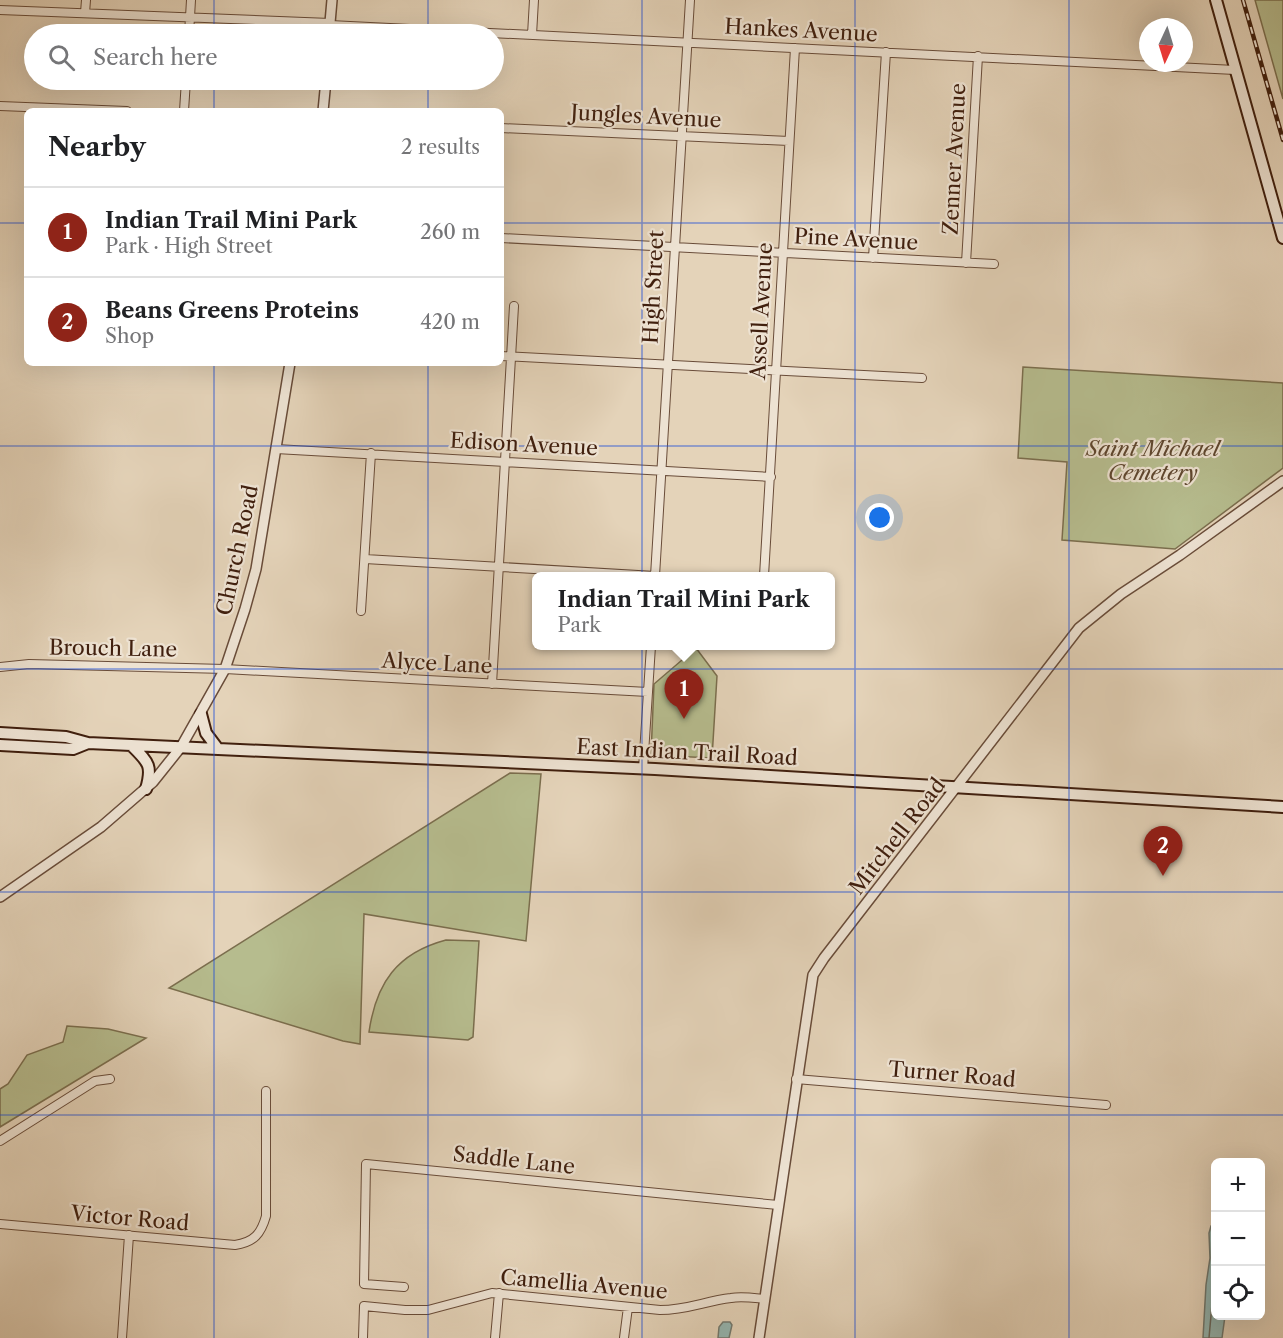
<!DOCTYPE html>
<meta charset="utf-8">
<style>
:root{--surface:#fff;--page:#f2f2f2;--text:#202124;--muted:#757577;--line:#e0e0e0;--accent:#8f2418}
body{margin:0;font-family:"Libre Caslon Text",serif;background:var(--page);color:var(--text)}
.controls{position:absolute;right:18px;bottom:18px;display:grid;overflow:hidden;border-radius:9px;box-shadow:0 6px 24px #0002}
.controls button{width:54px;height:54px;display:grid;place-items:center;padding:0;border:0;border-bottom:2px solid var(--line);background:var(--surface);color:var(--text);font:30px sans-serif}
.compass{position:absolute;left:1139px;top:18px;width:54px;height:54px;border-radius:50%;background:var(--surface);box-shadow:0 6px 24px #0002;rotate:184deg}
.you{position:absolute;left:880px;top:518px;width:21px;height:21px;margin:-15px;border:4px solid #fff;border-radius:50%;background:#1a73e8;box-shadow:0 0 0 9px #1a73e833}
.badge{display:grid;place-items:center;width:39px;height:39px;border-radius:50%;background:var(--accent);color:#fff;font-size:20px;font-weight:700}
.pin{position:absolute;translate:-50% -50px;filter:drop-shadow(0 2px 3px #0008)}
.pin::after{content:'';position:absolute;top:32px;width:21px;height:18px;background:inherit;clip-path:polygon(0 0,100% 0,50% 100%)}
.popup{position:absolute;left:532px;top:572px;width:303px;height:78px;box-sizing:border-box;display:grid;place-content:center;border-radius:9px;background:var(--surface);filter:drop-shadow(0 2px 4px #0005);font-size:20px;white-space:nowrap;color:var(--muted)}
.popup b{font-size:22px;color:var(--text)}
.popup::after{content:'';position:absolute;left:50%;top:100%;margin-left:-12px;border:12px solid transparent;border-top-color:var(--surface)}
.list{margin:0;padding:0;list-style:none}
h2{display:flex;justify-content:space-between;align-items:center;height:78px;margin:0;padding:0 24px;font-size:26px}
h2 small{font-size:20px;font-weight:400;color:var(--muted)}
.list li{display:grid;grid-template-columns:39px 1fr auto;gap:18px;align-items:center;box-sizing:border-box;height:90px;padding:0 24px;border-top:2px solid var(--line)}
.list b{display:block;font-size:22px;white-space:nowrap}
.list p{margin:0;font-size:20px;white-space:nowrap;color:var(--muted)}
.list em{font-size:20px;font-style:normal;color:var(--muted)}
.icon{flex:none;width:33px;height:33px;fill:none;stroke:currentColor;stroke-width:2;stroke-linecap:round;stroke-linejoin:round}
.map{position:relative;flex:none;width:1283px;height:1338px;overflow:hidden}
.search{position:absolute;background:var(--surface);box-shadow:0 6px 24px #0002;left:24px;top:24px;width:480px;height:66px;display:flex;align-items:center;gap:15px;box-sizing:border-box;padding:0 21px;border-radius:33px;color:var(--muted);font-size:22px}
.panel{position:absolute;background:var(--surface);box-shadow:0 6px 24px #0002;left:24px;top:108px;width:480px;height:258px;border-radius:9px}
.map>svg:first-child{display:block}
.green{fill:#b6bc8e;stroke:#7b6e4e;stroke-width:1.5}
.water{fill:#95b7b2;stroke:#737a70;stroke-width:1.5}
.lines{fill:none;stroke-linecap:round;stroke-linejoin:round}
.shore{stroke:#6a6b60;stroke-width:1.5}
.minor-casing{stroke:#694c39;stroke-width:10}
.tertiary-casing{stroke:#694c39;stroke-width:12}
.secondary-casing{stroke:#401f0e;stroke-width:14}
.minor{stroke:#ede2d2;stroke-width:8}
.tertiary{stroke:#ede2d2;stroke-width:9}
.secondary{stroke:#ede2d2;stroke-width:10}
.rail-casing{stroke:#401f0e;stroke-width:4.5}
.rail{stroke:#ede2d2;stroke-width:2;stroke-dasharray:7;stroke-linecap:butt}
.grid{fill:none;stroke:#1d4ed8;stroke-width:1.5;stroke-opacity:0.55}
.labels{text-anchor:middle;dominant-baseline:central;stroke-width:4.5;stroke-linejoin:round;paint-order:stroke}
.street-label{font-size:21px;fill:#401f0e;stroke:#ede2d2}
.park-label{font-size:21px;font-style:italic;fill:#5e462e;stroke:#ede2d2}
</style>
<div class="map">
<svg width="1283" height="1338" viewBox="0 0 1283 1338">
<rect width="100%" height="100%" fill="#e4d3b9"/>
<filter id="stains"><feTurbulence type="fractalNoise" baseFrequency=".00333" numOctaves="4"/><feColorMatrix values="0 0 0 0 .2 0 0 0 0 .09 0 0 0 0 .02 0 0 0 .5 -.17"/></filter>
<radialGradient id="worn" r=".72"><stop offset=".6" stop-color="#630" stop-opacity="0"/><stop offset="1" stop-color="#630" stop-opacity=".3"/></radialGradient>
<path class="green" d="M1255 0H1283V99Z
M1023 367 1283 383V468L1175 549 1062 540 1067 462 1018 458Z
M696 648 717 676 712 758 651 755 654 684Z
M510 773 541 774 526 941 364 914 360 1044 343 1041 169 988Z
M446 940 479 941 473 1037 468 1040 369 1032C376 983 397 953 446 940Z
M67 1026 108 1029 146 1038 0 1127V1089L8 1084 27 1055 63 1042Z"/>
<path class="water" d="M1215 1223 1216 1316H1225L1222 1338H1203L1206 1285 1210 1258 1209 1233 1211 1226Z
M723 1322H730L732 1325 729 1338H718L719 1327Z"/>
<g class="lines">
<path class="shore" d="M1209 1338 1216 1259"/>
<g class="minor-casing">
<path id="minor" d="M0 10 330 23
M85 13 86 0
M330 25 1235 70
M189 34 191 0
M532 35 534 0
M0 106 127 111
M184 111 186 80
M501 128 789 141
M501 238 994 264
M873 258 886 52
M966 263 978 56
M501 356 922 378
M276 449 771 477
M365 559 655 576
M655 576 690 0
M764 576 795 48
M361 611 371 453
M0 667 29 664 225 669 648 692
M492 684 514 306
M643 769 651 646
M796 1079 1106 1105
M0 1141 95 1081 110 1079
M0 1224 235 1245C254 1242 261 1234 266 1216V1091
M404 1287 364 1284 366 1164 778 1205
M122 1338 129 1235
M363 1338 364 1306 405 1310H428L492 1293 660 1310C687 1310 705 1301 731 1298 742 1296 754 1298 765 1299
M495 1338 499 1293
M624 1338 628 1307"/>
</g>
<g class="tertiary-casing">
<path id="tertiary" d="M329 34 332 0
M323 111 326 80
M0 897 101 827 153 782 181 747 225 669 245 609 256 569 290 363
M759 1338 813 975 824 958 1079 628 1121 594 1180 555 1283 481"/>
</g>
<g class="secondary-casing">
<path id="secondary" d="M1216 0 1283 238
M201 714 206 733 218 749
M0 733 66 737 88 743 655 769 1283 807
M0 745 73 749 88 743
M131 745C148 762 153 765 146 789"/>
</g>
<use href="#minor" class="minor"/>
<use href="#tertiary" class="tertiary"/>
<use href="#secondary" class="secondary"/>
<g class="rail-casing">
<path id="rail" d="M1243 0 1283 140"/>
</g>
<use href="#rail" class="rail"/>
</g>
<path class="grid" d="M214 0V34M428 0V34M642 0V1338M855 0V1338M1069 0V1338M214 80V111M428 80V111M0 223H27M501 223H1283M214 363V1338M428 363V1338M0 446H1283M0 669H1283M0 892H1283M0 1115H1283"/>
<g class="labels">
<g class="street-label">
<text transform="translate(801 30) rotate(3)">Hankes Avenue</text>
<text transform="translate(646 116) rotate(3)">Jungles Avenue</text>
<text transform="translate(954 159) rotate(-87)">Zenner Avenue</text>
<text transform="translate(856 239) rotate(3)">Pine Avenue</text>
<text transform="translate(653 287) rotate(-87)">High Street</text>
<text transform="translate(761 311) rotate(-87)">Assell Avenue</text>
<text transform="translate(524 444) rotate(3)">Edison Avenue</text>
<text transform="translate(237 550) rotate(-78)">Church Road</text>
<text transform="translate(113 648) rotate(1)">Brouch Lane</text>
<text transform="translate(437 663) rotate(3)">Alyce Lane</text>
<text transform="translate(687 752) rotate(3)">East Indian Trail Road</text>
<text transform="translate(897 836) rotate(-52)">Mitchell Road</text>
<text transform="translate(952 1074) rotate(5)">Turner Road</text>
<text transform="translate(514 1160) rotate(6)">Saddle Lane</text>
<text transform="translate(130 1218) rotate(5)">Victor Road</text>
<text transform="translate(584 1284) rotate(5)">Camellia Avenue</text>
</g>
<g class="park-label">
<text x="1153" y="448">Saint Michael<tspan x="1153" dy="24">Cemetery</tspan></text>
</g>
</g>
<rect width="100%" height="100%" filter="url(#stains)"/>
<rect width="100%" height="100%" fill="url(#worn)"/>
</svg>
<div class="controls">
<button>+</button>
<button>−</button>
<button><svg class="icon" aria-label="locate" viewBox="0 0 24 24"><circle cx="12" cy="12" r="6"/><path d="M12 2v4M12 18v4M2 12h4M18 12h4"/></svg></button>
</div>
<svg class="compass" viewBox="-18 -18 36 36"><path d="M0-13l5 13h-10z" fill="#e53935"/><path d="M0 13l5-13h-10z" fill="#757577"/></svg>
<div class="you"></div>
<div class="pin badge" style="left:684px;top:719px">1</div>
<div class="popup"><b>Indian Trail Mini Park</b>Park</div>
<div class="pin badge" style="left:1163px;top:876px">2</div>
<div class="search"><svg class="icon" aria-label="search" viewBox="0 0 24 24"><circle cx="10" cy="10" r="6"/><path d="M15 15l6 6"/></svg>Search here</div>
<section class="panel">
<h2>Nearby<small>2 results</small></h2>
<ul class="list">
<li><span class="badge">1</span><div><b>Indian Trail Mini Park</b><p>Park · High Street</p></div><em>260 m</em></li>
<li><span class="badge">2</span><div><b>Beans Greens Proteins</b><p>Shop</p></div><em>420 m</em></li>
</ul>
</section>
</div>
